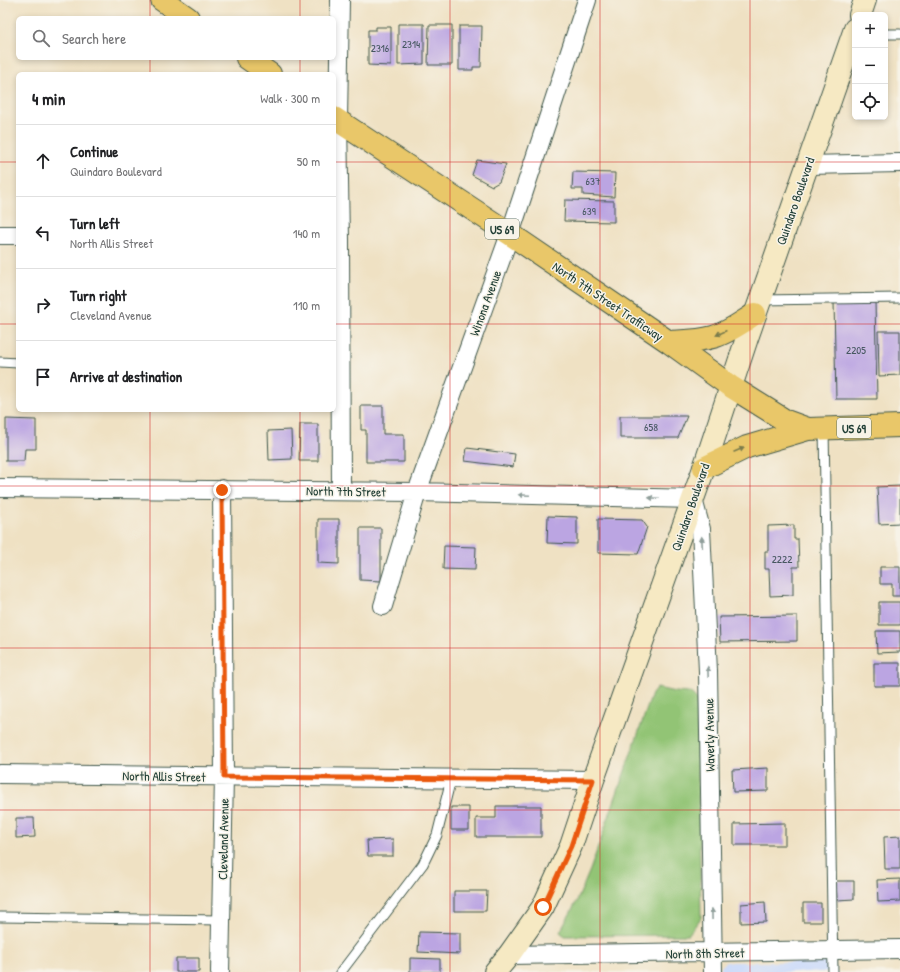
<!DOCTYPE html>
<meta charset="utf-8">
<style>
:root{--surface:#fff;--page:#f2f2f2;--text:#202124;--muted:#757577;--line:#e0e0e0}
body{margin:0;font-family:"Patrick Hand",sans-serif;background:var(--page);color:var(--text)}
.controls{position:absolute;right:12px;top:12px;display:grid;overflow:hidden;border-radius:6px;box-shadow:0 2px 6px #0003}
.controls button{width:36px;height:36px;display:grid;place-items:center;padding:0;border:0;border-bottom:1px solid var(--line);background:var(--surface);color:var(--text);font:20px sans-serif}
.stop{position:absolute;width:12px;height:12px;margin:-9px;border:3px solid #ea580c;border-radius:50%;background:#fff}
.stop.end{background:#ea580c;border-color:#fff;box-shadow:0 1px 4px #0008}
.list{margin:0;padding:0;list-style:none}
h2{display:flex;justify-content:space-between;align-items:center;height:52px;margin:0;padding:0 16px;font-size:17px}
h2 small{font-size:13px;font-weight:400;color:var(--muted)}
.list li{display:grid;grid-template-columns:26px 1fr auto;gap:12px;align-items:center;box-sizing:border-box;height:72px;padding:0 16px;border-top:1px solid var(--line)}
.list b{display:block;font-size:15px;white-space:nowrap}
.list p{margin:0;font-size:13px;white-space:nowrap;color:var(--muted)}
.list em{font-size:13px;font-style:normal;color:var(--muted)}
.icon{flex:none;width:22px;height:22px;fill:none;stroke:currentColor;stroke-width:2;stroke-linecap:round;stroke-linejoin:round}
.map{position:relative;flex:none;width:900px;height:972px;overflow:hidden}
.search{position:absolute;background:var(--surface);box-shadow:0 2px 6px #0003;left:16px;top:16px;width:320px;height:44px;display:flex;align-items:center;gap:10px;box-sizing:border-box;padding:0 14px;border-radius:6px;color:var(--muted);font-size:15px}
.panel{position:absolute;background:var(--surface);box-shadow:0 2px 6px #0003;left:16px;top:72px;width:320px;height:340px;border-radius:6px}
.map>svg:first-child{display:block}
.built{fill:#ccdbfa}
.green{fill:#92c474;stroke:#588054}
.building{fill:#bba5e2}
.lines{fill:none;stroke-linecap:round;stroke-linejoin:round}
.service-casing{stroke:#3e5649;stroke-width:11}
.minor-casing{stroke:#3e5649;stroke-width:20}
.secondary-casing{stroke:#3e5649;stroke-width:24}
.primary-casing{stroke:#3e5649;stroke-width:24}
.service{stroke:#fff;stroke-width:9}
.minor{stroke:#fff;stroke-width:18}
.secondary{stroke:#f6e9c3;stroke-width:22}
.primary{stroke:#e9c769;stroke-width:22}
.oneway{fill:#7a7b4c}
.oneway2{fill:#8f9e9a}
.route{stroke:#ea580c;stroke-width:5}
.grid{fill:none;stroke:#d62828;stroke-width:1;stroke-opacity:0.55}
.labels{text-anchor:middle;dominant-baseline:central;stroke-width:3;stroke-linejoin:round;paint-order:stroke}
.number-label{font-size:11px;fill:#465760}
.shield{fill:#f7f3e8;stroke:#60746a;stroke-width:1}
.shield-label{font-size:12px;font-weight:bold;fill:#1f3d34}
.street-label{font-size:13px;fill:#1f3d34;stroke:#f7f3e8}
</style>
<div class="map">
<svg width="900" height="972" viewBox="0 0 900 972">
<rect width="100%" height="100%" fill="#f7f3e8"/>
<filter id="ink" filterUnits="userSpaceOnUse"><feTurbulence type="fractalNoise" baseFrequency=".025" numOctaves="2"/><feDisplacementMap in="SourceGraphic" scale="8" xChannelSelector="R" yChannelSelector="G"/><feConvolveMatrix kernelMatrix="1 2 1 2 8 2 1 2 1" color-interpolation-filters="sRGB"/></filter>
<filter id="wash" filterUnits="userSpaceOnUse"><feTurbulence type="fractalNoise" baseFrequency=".012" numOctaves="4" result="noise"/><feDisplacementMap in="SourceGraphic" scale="16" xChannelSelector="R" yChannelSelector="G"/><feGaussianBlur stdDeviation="0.9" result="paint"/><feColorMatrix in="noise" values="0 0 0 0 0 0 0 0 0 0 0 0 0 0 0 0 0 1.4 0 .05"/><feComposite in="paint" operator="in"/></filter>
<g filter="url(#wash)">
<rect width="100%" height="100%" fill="#efe1c3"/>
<path class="built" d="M726 962H828V972H721V967Z"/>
<path class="green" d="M657 688 675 692 691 693 697 699 701 918 688 935 565 936 560 932 577 901 590 870 652 694Z"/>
<g id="blocks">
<path class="building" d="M398 24H424V64L398 65Z
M429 25H452V65H428Z
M459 26H482L481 67H473V70H459Z
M376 27H391V66L368 65V30H376Z
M477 160 506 164 499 182 492 186 472 175Z
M573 172 615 173 614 197 583 195V189H572Z
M565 200 614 201V222L564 221Z
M875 301 877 399H836L834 302Z
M878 331H900V375L879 376Z
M361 406H383V434H404V462H366V430H361Z
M620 416H687L678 438H620Z
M6 419 36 420V449H25L24 461H6Z
M300 424H318V461H299Z
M291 430 292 459 269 460 268 431Z
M467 448 515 454 513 467 465 461Z
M900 486V523L879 524 877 487Z
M548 516 577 517V544L547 543Z
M318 519H339V564L318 563Z
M598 519 642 520 647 527 638 554 598 553Z
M794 525V539H798L799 567H793V595L770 596 769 569H765V551H768V526Z
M360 528H381V581L360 580Z
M444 546 476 547 475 570 443 569Z
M880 567H900V596H892V584H880Z
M879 602H900V625H879Z
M797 616V641L720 642 719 617Z
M876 631H900V652L877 653Z
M874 663H900V686H874Z
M768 768V791L733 792 732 770Z
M496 806H541V837H476V818H496Z
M451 807H469V830H451Z
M16 818H34L35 837 16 838Z
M785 823V845H734V824Z
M900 836V869H885L884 837Z
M393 839V856H368L367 840Z
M900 879V901L878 902 877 880Z
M836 881H854V899L837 900Z
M454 891H487L486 911H454Z
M765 902 766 922 741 923V904Z
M803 903H821V922H803Z
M419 932 460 933V954L418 952Z
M176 958H199V972H176Z
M410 958 440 959V972H410Z"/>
</g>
</g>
<g filter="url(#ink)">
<use href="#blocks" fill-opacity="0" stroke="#3e5649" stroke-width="1"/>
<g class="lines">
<g class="service-casing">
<path id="service" d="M885 34H900
M760 300 900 298
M0 362 18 363
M824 428 833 972
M0 917 221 920
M341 972 423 864 437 835 451 779"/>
</g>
<g class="minor-casing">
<path id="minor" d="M340 0 338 120 340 240 341 491
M808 165 900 163
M0 235H18
M0 488 417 492 693 499 701 529 708 671 713 972
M383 606 417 492 510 234 587 0
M0 774 593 780
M509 955 900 949
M220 972 224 777 222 489"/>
</g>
<g class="secondary-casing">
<path id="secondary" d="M860 15 865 0
M495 972 509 955 543 907 571 846 593 780 704 468 747 338 855 29"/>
</g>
<g class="primary-casing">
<path id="primary" d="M162 0 188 18
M247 58 270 74
M334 118 510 234 669 342 730 386 786 421 808 429 900 426
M669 342C683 341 699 341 713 337 728 333 742 322 755 314
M704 468 747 447 808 429"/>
</g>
<use href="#service" class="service"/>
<use href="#minor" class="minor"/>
<use href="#secondary" class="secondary"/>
<use href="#primary" class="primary"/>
</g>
<defs><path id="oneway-solid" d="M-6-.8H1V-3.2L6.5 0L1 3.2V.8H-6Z"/></defs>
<g class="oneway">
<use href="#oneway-solid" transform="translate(721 333) rotate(155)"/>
<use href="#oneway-solid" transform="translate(739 450) rotate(-23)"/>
</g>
<g class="oneway2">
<use href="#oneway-solid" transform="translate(524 495) rotate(-178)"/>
<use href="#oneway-solid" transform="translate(654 498) rotate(-178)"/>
<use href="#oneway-solid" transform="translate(702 542) rotate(-93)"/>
<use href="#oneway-solid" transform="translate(708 672) rotate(-92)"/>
<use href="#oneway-solid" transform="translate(712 914) rotate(-91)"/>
</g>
</g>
<g class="lines" filter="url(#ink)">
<path class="route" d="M222 490 224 777 593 780 571 846 543 907"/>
</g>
<path class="grid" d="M150 0V18M300 0V18M450 0V972M600 0V972M750 0V972M150 58V74M300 58V74M0 162H18M334 162H900M0 324H18M334 324H900M150 410V972M300 410V972M0 486H900M0 648H900M0 810H900"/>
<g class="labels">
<g class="number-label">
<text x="411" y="44">2314</text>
<text x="380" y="48">2316</text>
<text x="593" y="181">637</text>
<text x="589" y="211">639</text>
<text x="856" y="350">2205</text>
<text x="651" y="427">658</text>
<text x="782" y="559">2222</text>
</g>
<g class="shield">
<rect x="485" y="219" width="34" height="20" rx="3"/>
<rect x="837" y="418" width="34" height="20" rx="3"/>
</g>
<g class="shield-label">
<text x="502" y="229">US 69</text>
<text x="854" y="428">US 69</text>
</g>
<g class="street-label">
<text transform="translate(795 201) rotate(-71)">Quindaro Boulevard</text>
<text transform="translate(608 301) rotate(34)">North 7th Street Trafficway</text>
<text transform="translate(485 303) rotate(-70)">Winona Avenue</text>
<text transform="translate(346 491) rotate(1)">North 7th Street</text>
<text transform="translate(690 507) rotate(-71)">Quindaro Boulevard</text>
<text transform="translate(709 735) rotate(-91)">Waverly Avenue</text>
<text transform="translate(164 776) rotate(1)">North Allis Street</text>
<text transform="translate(223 839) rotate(-89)">Cleveland Avenue</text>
<text transform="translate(705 953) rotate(-1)">North 8th Street</text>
</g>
</g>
</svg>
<div class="controls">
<button>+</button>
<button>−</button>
<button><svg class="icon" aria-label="locate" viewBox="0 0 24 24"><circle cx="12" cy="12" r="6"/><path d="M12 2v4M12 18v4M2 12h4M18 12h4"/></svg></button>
</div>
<div class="stop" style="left:543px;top:907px"></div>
<div class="stop end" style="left:222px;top:490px"></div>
<div class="search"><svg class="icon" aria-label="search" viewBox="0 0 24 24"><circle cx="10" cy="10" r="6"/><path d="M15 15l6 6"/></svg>Search here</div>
<section class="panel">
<h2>4 min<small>Walk · 300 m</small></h2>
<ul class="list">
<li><svg class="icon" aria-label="ahead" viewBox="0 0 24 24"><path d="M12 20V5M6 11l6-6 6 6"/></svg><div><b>Continue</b><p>Quindaro Boulevard</p></div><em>50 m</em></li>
<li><svg class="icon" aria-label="left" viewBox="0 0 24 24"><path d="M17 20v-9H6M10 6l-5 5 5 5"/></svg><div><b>Turn left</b><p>North Allis Street</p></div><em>140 m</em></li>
<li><svg class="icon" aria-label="right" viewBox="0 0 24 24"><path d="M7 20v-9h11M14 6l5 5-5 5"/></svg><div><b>Turn right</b><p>Cleveland Avenue</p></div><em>110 m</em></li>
<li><svg class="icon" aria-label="arrive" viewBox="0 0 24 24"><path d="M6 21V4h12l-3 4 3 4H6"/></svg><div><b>Arrive at destination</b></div></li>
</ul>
</section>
</div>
